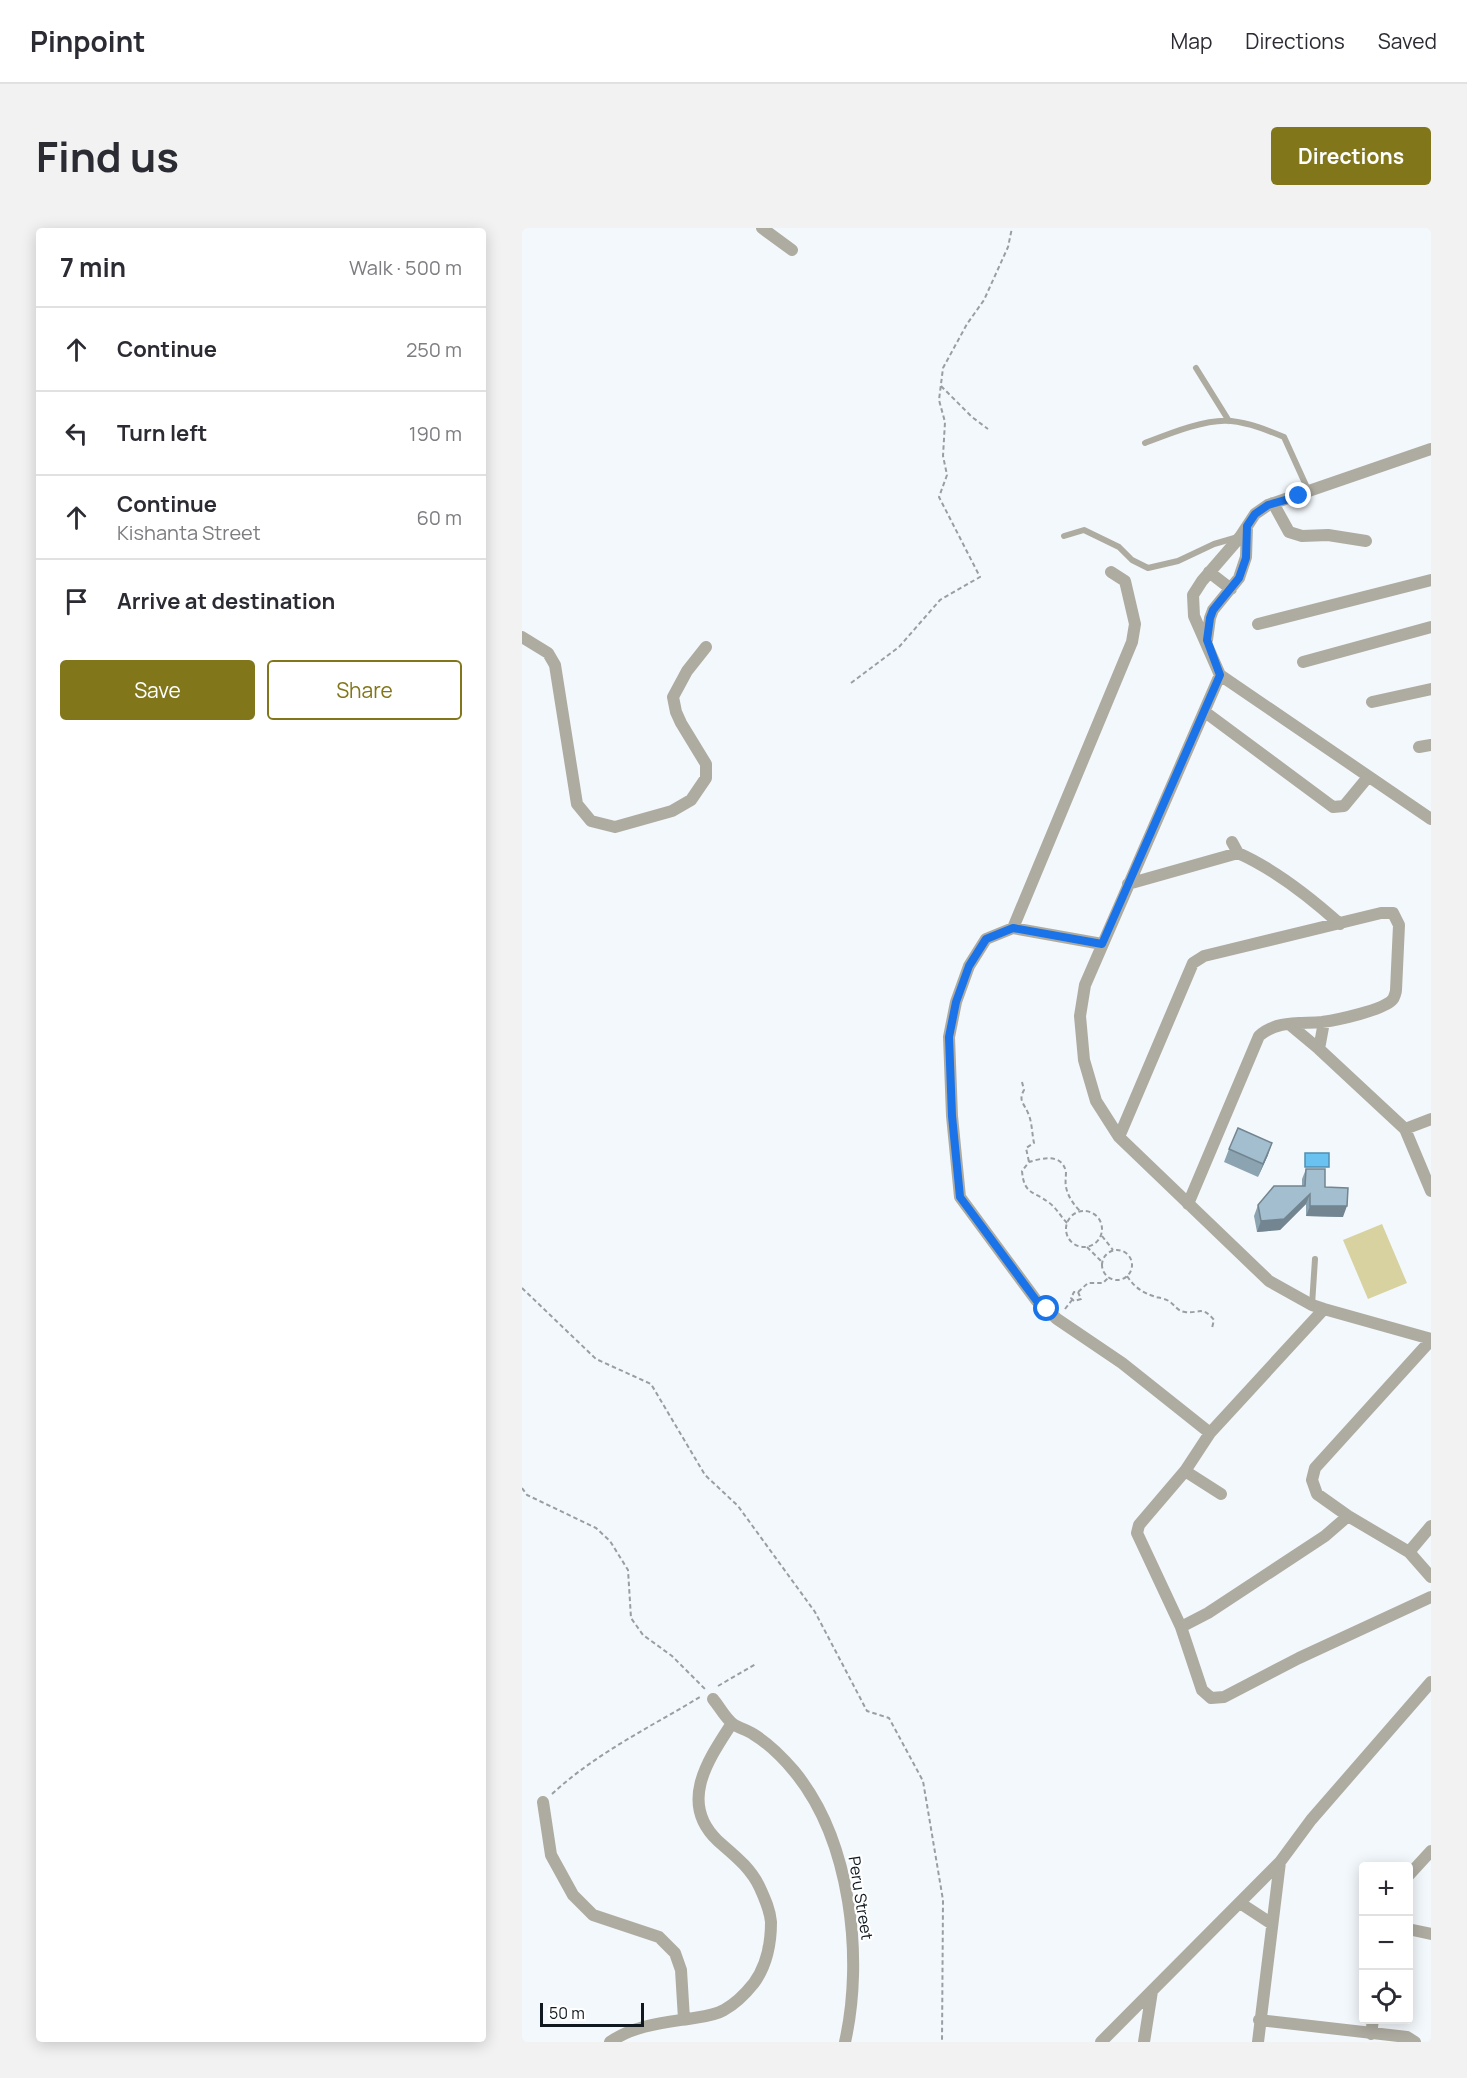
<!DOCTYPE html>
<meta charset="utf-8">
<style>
:root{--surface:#fff;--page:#f2f2f3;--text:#2b2b33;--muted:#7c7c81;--line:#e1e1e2;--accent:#81761a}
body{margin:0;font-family:Manrope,sans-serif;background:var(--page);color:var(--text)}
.controls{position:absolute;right:18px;bottom:18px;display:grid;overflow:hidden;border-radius:6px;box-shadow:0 3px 15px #0003}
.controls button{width:54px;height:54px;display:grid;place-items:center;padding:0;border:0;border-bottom:2px solid var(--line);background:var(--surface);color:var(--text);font:30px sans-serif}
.scale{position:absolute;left:18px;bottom:15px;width:104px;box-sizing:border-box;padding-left:6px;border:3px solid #0f191f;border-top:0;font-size:16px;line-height:21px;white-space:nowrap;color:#0f191f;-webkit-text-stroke:4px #fff;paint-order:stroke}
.stop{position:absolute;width:18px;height:18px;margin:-14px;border:4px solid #1a73e8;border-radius:50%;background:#fff}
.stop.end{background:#1a73e8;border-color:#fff;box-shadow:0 2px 6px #0008}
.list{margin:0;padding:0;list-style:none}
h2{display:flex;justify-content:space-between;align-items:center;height:78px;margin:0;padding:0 24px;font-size:26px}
h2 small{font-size:20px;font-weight:400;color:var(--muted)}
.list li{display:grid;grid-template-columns:39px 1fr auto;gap:18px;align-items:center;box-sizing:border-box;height:84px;padding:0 24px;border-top:2px solid var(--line)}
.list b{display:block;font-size:22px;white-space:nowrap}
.list p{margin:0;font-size:20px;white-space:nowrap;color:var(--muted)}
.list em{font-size:20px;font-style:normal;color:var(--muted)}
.actions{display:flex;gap:12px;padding:18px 24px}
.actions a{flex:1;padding:14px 0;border:2px solid var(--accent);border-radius:6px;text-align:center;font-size:21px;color:var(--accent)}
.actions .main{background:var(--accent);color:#fff}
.icon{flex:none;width:33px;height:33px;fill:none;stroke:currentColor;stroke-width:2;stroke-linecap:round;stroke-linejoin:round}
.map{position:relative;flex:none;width:909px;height:1814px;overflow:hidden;border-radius:6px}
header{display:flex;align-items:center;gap:36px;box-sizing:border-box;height:84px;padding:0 30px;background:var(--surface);border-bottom:2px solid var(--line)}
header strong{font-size:28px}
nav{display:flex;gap:33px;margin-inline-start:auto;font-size:21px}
.intro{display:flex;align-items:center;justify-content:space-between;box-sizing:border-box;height:144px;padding:0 36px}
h1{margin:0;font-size:42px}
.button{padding:15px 27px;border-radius:6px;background:var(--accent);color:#fff;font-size:21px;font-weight:700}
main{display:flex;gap:36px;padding:0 36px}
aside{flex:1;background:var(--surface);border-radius:6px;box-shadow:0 3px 15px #0003}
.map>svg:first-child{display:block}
.green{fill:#d8d2a0}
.water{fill:#6ac2f1;stroke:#4f8fb2;stroke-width:1.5}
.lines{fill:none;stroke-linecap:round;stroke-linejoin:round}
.path{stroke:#989fa4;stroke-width:2;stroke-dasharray:4.5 3;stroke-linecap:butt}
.service{stroke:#aeaca1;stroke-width:6}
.minor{stroke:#aeaca1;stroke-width:12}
.wall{fill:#8ca3b1}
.shaded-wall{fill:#728590}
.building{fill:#a3bece;stroke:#728590;stroke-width:1.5}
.route{stroke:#1a73e8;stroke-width:8}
.labels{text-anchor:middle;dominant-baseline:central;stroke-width:4.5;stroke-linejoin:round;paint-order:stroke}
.street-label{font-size:16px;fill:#0f191f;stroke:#fff}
</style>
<header>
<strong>Pinpoint</strong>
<nav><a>Map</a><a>Directions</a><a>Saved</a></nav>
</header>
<div class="intro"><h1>Find us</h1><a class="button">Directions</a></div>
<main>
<aside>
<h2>7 min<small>Walk · 500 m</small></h2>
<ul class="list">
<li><svg class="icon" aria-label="ahead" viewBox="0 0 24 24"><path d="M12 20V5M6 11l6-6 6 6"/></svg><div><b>Continue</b></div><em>250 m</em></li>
<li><svg class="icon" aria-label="left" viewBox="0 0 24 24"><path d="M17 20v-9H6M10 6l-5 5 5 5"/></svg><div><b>Turn left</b></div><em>190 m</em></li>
<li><svg class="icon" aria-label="ahead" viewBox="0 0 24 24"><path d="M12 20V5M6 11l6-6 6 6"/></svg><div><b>Continue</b><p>Kishanta Street</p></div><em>60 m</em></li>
<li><svg class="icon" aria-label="arrive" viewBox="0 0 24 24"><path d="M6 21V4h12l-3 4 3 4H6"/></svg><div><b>Arrive at destination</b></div></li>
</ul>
<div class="actions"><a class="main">Save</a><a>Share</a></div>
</aside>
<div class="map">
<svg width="909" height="1814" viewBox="0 0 909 1814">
<rect width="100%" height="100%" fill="#f3f8fc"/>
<path class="green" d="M860 996 885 1055 846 1071 821 1012Z"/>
<path class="water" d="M783 925H807V939H783Z"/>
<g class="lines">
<path class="path" d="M419 158 450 189 466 201
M329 455 377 419 418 372 458 349 417 269 425 247 421 228 423 194 417 172 421 140 445 96 462 72 486 19 490 0
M500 854 502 862C496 873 502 875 506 885 510 893 510 906 512 915L504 920 507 934
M544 1001a18 18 0 1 1 36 0a18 18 0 1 1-36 0Z
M545 995C539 989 534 979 526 974 512 963 502 967 500 943L507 934C520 930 540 925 544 944 544 949 543 954 544 959 546 969 552 977 559 984
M580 1008 591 1022
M565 1019 579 1033
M580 1037a15 15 0 1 1 30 0a15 15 0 1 1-30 0Z
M605 1048C613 1060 621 1065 634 1069 638 1070 645 1071 648 1074 653 1077 655 1083 663 1084 677 1086 680 1077 692 1092L690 1100
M0 1060 74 1131 129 1156 183 1247 216 1278 293 1384 345 1483 367 1490 401 1553 421 1672 420 1814
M556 1064 559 1071 552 1073 549 1070 552 1064H556L566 1055H581L587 1049
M543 1081 550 1072
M0 1260 5 1267 74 1300 88 1313 106 1342 109 1390 121 1407 150 1428 184 1462
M196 1458 234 1436
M30 1566C73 1526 128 1499 178 1469"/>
<path class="service" d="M674 140 707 193
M623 215C646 206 685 190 709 193 728 195 745 202 762 209L787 264
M542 308 562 302 597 319 610 332 626 340 656 333 692 316 716 309
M790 1077 793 1031"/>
<path class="minor" d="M240 0 270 22
M909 221 746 277 733 286 718 309 680 353 671 367 672 388 698 447 909 591
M751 275 767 304 780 308 806 307 844 313
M687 344 709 361
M736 396 909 352
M0 409 26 425 33 437 55 576 69 593 93 599 150 583 169 572 184 550V536L159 495 154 484 151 469 165 443 184 419
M685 412 688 390 691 382 717 350 724 329 725 299
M781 434 909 399
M698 447 563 757 558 788 562 832 574 873 597 909 747 1053 790 1077 802 1081 909 1111
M850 474 909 461
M683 484 811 579 822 578 846 549
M897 519 909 517
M710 614 716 625
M606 656 716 625C752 641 789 670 818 696
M491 700 610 414 613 396 603 353 589 344
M580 716 491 700 464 711 447 738 434 774 427 809 430 888 438 969 514 1072 535 1091 600 1135 688 1205
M767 796 797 821 802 794
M797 821 883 901 909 963
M883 901 909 891
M597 909 671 735 682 728 859 685H871L877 697 874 762C874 764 872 770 871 771 863 782 815 792 800 794 780 796 754 792 737 808L666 976
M802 1081 688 1205 663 1243 617 1297 615 1305 659 1399 680 1462 689 1470 702 1469 777 1430 909 1369
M909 1112 793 1240 790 1252 795 1266 826 1288 887 1324 909 1349
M663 1243 699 1266
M887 1324 909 1298
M659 1399 686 1385 803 1308 826 1288
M191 1471C197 1478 203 1490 211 1496 217 1500 225 1502 231 1506 246 1515 261 1530 272 1543 329 1612 342 1730 323 1814
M21 1574 29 1627 51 1667 71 1687 137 1709 153 1725 159 1742 162 1791
M886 1648 909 1623
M718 1675 750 1696
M886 1701 909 1706
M737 1792 885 1809 893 1814
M849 1806 851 1792
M88 1814C111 1798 139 1795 166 1791 177 1789 192 1788 202 1782 213 1776 224 1765 232 1755 245 1737 249 1717 249 1694 248 1682 243 1671 238 1660 229 1640 212 1627 196 1613 156 1575 186 1532 210 1495
M579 1814 758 1634 789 1592 909 1454
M622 1814 630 1763
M736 1814 758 1634"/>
</g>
<path class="wall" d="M707 921 746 927 736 949 702 934Z
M784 941 803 959 821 989 784 988V976L758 1002 735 1004 732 988 736 977 780 958V951Z"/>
<path class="shaded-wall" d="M750 915 746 927 736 949 741 936Z
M788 966 784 976 758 1002 735 1004 739 993Z
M788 978H825L821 989 784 988Z"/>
<path class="building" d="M716 900 750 915 741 936 707 921Z
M784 941H803V959L826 960 825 978H788V966L762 991 739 993 736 977 752 958H783Z"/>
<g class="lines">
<path class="route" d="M525 1081 514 1072 438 969 430 888 427 809 434 774 447 738 464 711 491 700 580 716 698 447 685 412 688 390 691 382 717 350 724 330 725 298 733 286 746 277 777 268"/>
</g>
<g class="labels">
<g class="street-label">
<text transform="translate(339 1670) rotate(81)">Peru Street</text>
</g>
</g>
</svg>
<div class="controls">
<button>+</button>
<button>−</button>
<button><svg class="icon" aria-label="locate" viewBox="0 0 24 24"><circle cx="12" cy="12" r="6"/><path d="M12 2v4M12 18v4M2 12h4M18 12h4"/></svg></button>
</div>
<div class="scale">50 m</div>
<div class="stop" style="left:525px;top:1081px"></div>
<div class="stop end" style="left:777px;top:268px"></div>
</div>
</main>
